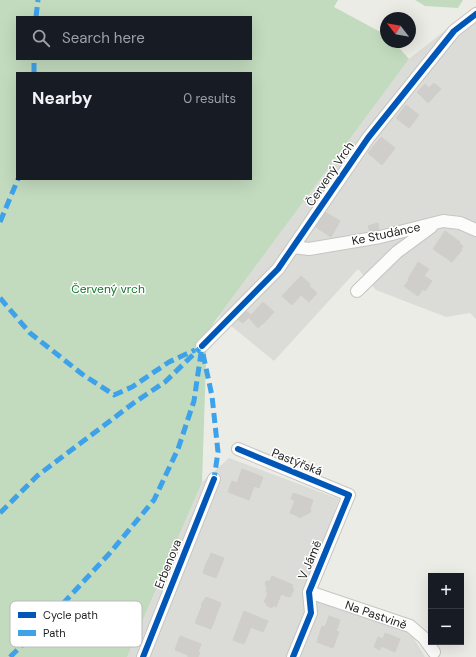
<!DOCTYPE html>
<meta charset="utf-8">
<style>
:root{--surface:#171b24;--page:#20242c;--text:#f1f3f6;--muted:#9ea1a6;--line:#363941}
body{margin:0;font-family:"DM Sans",sans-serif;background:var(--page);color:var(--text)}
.controls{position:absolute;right:12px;bottom:12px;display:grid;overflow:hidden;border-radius:0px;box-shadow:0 4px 16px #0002}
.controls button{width:36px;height:36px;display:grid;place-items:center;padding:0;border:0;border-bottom:1px solid var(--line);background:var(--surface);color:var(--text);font:20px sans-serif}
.compass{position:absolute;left:380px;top:12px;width:36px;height:36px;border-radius:50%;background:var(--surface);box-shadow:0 4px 16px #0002;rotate:301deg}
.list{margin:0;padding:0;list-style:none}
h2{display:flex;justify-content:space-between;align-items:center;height:52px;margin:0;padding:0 16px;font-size:17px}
h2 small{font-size:13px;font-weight:400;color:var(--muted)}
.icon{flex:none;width:22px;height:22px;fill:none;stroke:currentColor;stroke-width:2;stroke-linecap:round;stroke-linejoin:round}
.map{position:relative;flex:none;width:476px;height:657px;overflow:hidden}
.search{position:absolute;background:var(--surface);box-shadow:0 4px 16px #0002;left:16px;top:16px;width:236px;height:44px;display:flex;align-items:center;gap:10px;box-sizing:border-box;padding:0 14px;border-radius:0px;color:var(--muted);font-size:15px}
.panel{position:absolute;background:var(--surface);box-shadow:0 4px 16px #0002;left:16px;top:72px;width:236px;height:108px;border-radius:0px}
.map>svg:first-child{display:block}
.residential{fill:#dbdbd8}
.forest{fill:#c2dabe;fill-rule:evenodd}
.building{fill:#cfceca;stroke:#cfcec8}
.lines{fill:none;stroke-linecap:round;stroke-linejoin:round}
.street-casing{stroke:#c5c5c3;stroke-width:14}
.street{stroke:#fcfcfb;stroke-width:12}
.quiet{stroke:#3da2ea;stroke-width:5;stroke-dasharray:10 5;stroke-linecap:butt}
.cycleway-casing{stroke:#fff;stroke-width:8}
.cycleway{stroke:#0057b8;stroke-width:6}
.labels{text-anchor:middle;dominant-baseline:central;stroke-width:3;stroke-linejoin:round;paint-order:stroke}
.street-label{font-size:12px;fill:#1e1e1e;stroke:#fff}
.park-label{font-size:12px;fill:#12762e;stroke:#fff}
.key{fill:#fff;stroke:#bcbcbc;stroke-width:1}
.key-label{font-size:11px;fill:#1e1e1e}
</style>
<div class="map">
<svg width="476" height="657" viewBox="0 0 476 657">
<rect width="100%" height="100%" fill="#ecece7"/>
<path class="residential" d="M476 6V319L470 313 446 317 376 290 358 269 274 361 219 316 409 59Z
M229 458 339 499 305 592 410 632 425 657H127L202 482Z"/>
<path class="forest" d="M0 0H338L334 7 386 35V42H394L409 59 207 332 202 482 127 657H0ZM17 17H251V59H17ZM17 73H251V179H17Z
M415 0H463L458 8 425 6Z"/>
<path class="building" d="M434 83 441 89 428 103 417 92 425 84 429 88Z
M406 105 419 115 409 128 396 118Z
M381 137 395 148 382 165 368 153Z
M325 212 340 221 331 237 316 227Z
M378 223 379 230 370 232 368 226Z
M445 231 460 242 459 243 463 246 461 249 462 250 452 262 433 249Z
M418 262 429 269 424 276 432 281 425 291 423 289 418 296 404 286 409 280 408 279Z
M301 276 310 284 309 286 317 293 309 302 301 295 292 305 282 296Z
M263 302 274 312 263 324 252 314Z
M245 310 251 315 243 323 237 319Z
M252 314 262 324 258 328 249 318Z
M242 469 263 477 259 488 254 486 249 500 228 492 232 481 237 483Z
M293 493 313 500 310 509 311 512 299 518 298 516 290 513 295 500 291 499Z
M211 553 224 558 216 578 203 573 207 561H208Z
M272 576 293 585 292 588 294 589 291 596 289 597 281 594 276 607 273 605 272 608 266 605 267 603 264 602 268 593 266 592 267 587 265 584 266 581H270Z
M206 597 221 603 211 629 195 623 202 606 201 605Z
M244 611 268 621 263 632 251 627 244 644 233 640Z
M329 616 340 620 336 631 339 632 333 648 317 642 322 626 325 627Z
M385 633 400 639 395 652 381 646 380 650 374 647 378 637 383 639Z
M180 636 201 644 198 652 200 653 198 657H188V655L175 650Z"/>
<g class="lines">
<g class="street-casing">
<path id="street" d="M293 247 309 249 380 237 443 221 460 223 476 230
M357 291 397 252 431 227
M202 346 278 269 368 138 454 31 476 14
M238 449 349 495 309 592 311 613 293 657
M309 592 410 626 424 638 434 652
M143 657 214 479"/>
</g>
<use href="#street" class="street"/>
<path class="quiet" d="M36 17 38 0
M34 73V59
M0 222 18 179
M0 298 30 333 82 374 114 395 132 387 169 362 195 350
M203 354 212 396 218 452 214 479
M0 513 37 476 135 402 165 382 202 346
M10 657 45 623 109 554 154 500 178 449 194 401 202 346"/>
<g class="cycleway-casing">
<path id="cycleway" d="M202 346 278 269 368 138 454 31 476 14
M238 449 349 495 309 592 311 613 293 657
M143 657 214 479"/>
</g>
<use href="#cycleway" class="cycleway"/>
</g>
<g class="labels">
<g class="street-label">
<text transform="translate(330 174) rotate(-56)">Červený Vrch</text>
<text transform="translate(386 234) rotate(-12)">Ke Studánce</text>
<text transform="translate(297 462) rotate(22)">Pastýřská</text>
<text transform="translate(310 560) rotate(-67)">V Jámě</text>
<text transform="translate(168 564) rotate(-68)">Erbenova</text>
<text transform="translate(376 615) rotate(19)">Na Pastvině</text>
</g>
<g class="park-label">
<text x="108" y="289">Červený vrch</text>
</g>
</g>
<rect x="10" y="601" width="132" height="46" rx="6" class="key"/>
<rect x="18" y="612" width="18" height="6" fill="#0057b8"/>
<rect x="18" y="630" width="18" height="6" fill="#3da2ea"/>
<g class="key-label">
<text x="43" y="619">Cycle path</text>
<text x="43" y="637">Path</text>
</g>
</svg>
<div class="controls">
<button>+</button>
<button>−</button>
</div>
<svg class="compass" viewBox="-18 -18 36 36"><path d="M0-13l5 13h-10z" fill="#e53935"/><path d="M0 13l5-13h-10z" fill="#9ea1a6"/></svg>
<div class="search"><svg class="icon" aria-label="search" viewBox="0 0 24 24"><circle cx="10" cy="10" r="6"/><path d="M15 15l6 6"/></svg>Search here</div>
<section class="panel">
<h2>Nearby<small>0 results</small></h2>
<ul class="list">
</ul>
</section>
</div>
